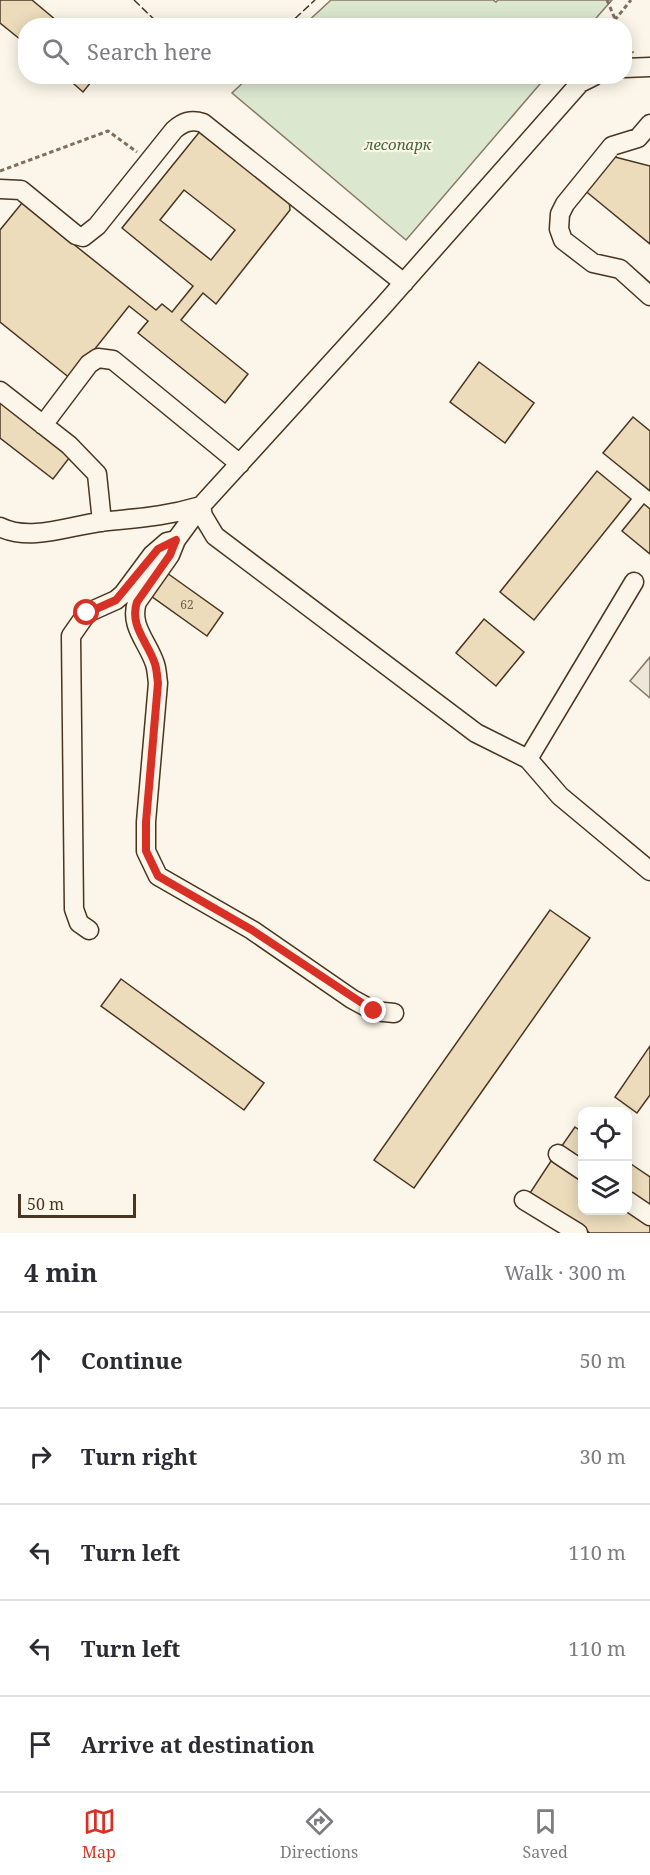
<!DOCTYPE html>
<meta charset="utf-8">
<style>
:root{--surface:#fff;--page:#f2f2f3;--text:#2b2b33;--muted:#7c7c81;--line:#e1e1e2;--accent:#d93025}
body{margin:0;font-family:"Noto Serif",serif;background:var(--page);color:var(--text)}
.controls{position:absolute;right:18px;bottom:18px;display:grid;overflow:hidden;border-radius:12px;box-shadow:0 3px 15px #0003}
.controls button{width:54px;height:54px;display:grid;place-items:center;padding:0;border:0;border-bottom:2px solid var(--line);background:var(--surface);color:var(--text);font:30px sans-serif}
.scale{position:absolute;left:18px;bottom:15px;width:118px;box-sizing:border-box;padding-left:6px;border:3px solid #4a3520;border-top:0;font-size:16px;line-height:21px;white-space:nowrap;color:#4a3520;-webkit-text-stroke:4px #fbf6e9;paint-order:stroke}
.stop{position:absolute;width:18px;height:18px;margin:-14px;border:4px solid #d93025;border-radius:50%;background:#fff}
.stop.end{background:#d93025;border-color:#fff;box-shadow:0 2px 6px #0008}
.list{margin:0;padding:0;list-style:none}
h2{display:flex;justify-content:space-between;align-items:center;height:78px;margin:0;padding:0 24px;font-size:26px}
h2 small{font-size:20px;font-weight:400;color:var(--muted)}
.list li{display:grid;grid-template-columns:39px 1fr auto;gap:18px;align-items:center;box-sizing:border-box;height:96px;padding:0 24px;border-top:2px solid var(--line)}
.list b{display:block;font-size:22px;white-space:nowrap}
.list em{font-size:20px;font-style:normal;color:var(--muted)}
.icon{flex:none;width:33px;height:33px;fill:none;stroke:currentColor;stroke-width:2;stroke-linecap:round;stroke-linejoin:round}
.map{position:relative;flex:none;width:650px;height:1233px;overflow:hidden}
.search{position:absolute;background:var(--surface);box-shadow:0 3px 15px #0003;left:18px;right:18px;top:18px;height:66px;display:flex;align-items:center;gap:15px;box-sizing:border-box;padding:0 21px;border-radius:24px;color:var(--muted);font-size:22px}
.sheet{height:558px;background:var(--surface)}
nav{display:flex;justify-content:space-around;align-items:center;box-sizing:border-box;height:84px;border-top:2px solid var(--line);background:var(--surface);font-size:16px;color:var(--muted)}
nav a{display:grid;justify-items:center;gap:3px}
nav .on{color:var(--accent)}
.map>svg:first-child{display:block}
.green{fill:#dce7d0;stroke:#887966;stroke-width:1.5}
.parking{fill:#ede7d9;stroke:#887966;stroke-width:1.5}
.building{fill:#ecdcbc;stroke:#4a3520;stroke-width:1.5;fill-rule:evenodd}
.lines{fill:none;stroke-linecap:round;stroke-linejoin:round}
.minor-casing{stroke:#4a3520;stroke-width:21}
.path{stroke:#7f6f5c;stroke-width:3;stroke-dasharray:4.5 3;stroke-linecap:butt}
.minor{stroke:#fbf6e9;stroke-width:18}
.fence{stroke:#4a3520;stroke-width:1.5;stroke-dasharray:8 3;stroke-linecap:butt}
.route{stroke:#d93025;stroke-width:8}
.labels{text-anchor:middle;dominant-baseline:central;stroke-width:4.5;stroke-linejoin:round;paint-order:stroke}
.number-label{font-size:12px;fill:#725f47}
.park-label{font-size:15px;font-style:italic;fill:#436837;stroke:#fbf6e9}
</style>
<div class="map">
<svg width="650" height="1233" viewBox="0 0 650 1233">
<rect width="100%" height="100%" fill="#fbf6e9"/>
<path class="green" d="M331 0H493L496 2 498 0H612L590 25H304Z
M250 76H546V77L406 240 232 93Z"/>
<path class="parking" d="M650 657V698L630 681Z"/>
<path class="building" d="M0 0H32L63 26H26V44L0 23Z
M65 76H96L83 92Z
M201 130 289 198 290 210 216 304 203 293 181 320 248 374 225 403 138 333 148 321 129 306 71 379 0 322V230L22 203 156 310 162 304 172 312 193 286 122 228ZM184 190 235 230 211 260 160 220Z
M611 156 650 166V244L583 189Z
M479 362 534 403 505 443 450 402Z
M0 397 73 453 53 479 0 438Z
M633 417 650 431V491L603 453Z
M597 471 631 499 534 620 500 592Z
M644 504 650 509V554L622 531Z
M167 573 223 613 207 636 151 596Z
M484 619 524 652 496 686 456 653Z
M550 910 590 938 414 1188 374 1160Z
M121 979 264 1083 244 1110 101 1006Z
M650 1046V1095L637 1113 615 1097Z
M575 1127 582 1132V1162L561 1147Z
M551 1161 582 1182V1210H627L650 1226V1233H590L530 1193Z
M628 1162 650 1177V1207L628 1192Z"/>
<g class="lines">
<g class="minor-casing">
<path id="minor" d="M624 68 650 67
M650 124 638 138 612 146 565 204 560 214 559 229 563 240 593 263 620 269 650 296
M0 189 21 190 76 235 83 237 97 226 174 130C183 122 191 119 203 123L404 283
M0 391 69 445 97 474 102 522
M43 425 89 364 98 358 113 360 240 464
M0 527C30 542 69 526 100 522 138 518 164 517 201 506L176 540 167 542 152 555 123 594 116 600 87 613 71 636 74 909 79 923 89 930
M176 540 170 555 137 602C129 626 148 642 155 664 157 670 157 677 158 683L146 822V851L158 876 252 930 352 999 374 1011 394 1013
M634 582 528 759 560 796 650 871
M528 759 476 733 215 536 203 516 201 506 384 305 580 83 594 76
M558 1154 582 1170
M524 1200 578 1233
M628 1201 650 1216"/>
</g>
<path class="path" d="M607 0 618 26
M610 26 631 0
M624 39 633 53
M0 171 108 131 137 152"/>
<use href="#minor" class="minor"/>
<path class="fence" d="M134 0 161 26
M287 26 315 0"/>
</g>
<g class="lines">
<path class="route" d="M87 613 116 600 158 549 176 540 170 555 137 602C129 626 148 642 155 664 157 670 157 677 158 683L146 822V851L158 876 252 930 374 1011"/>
</g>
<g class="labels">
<g class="number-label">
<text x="187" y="604">62</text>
</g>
<g class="park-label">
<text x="398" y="144">лесопарк</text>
</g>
</g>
</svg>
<div class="controls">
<button><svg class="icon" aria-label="locate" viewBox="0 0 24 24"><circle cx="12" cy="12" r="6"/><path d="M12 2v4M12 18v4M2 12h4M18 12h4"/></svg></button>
<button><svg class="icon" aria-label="layers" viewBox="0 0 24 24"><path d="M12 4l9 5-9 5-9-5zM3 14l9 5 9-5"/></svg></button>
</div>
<div class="scale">50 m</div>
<div class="stop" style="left:87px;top:613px"></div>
<div class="stop end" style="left:374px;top:1011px"></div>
<div class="search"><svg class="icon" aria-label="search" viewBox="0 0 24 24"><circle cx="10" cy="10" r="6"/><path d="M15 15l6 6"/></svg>Search here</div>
</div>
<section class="sheet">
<h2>4 min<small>Walk · 300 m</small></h2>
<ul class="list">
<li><svg class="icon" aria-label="ahead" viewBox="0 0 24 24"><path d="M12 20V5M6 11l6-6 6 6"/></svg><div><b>Continue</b></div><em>50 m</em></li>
<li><svg class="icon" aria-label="right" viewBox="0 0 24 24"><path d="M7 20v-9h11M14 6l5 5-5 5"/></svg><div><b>Turn right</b></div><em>30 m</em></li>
<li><svg class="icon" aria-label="left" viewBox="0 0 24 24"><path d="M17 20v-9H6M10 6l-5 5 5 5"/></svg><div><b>Turn left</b></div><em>110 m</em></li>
<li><svg class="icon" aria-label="left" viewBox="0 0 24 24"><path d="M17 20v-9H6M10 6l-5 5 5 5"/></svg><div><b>Turn left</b></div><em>110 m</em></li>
<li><svg class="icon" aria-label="arrive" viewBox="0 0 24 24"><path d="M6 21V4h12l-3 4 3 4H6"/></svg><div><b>Arrive at destination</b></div></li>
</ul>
</section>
<nav>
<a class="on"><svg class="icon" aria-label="map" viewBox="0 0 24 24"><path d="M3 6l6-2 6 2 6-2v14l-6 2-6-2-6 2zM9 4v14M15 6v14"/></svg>Map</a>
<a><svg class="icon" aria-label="directions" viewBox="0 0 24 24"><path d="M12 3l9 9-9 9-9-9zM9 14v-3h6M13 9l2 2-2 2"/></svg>Directions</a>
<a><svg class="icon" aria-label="saved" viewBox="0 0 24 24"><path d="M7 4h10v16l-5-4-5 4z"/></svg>Saved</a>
</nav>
